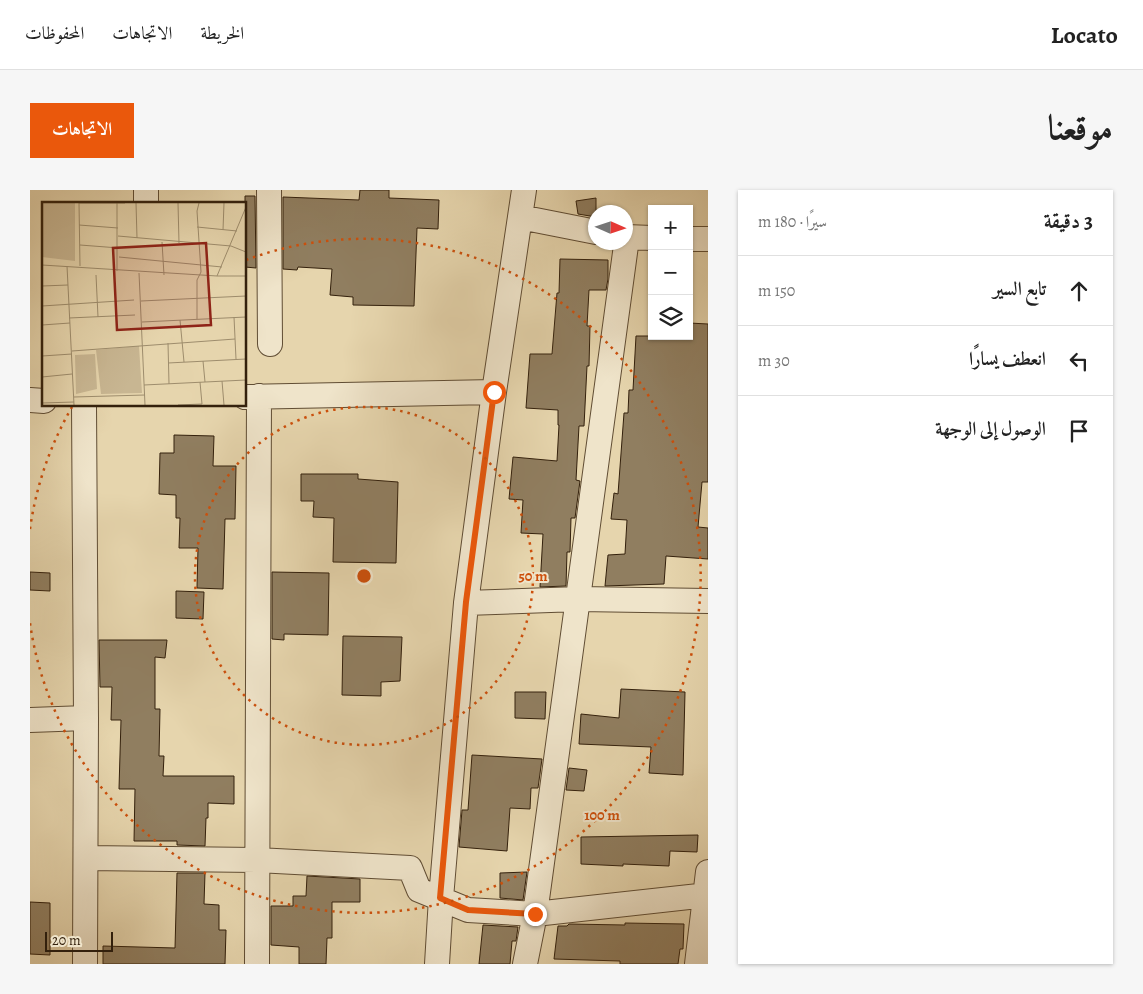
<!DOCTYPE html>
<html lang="ar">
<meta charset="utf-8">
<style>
:root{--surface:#fff;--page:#f6f6f6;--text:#222;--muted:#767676;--line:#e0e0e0;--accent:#ea580c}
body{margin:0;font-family:Alegreya,Amiri,serif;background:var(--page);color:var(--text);direction:rtl}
.controls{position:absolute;right:15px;top:15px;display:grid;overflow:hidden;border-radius:0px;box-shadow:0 1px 4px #0004}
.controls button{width:45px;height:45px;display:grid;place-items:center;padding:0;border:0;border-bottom:1px solid var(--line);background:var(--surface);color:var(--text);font:25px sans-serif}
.compass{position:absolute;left:558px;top:15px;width:45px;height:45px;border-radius:50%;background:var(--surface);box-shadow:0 1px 4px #0004;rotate:93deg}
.scale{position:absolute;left:15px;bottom:12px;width:68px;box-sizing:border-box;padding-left:5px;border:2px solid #33200c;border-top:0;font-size:14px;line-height:18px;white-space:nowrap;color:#33200c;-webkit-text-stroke:4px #efe4ca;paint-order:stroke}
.stop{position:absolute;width:15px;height:15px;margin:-11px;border:4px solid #ea580c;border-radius:50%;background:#fff}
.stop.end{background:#ea580c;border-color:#fff;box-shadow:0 1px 5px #0008}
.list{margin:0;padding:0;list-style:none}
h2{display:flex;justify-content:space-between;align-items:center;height:65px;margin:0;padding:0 20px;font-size:21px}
h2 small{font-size:16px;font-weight:400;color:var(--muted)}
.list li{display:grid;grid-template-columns:32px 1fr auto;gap:15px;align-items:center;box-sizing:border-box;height:70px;padding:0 20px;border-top:1px solid var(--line)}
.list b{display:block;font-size:19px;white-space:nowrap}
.list em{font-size:16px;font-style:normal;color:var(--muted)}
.icon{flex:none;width:28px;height:28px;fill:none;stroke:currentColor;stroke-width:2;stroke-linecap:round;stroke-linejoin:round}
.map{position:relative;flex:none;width:678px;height:774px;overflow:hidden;direction:ltr;border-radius:0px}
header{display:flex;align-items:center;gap:30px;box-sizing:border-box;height:70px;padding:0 25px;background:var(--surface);border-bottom:1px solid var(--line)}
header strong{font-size:24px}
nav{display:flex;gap:28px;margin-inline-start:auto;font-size:18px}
.intro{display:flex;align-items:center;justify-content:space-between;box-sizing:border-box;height:120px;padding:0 30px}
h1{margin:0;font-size:35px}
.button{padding:12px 22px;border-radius:0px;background:var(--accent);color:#fff;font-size:18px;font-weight:700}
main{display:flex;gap:30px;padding:0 30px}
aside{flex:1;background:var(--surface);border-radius:0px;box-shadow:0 1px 4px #0004}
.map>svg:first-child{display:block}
.building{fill:#907e60;stroke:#33200c}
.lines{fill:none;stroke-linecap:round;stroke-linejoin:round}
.minor-casing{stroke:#604d34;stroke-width:26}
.minor{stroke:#efe4ca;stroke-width:24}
.route{stroke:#ea580c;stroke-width:6}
.ring{fill:none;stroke:#cd500c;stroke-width:2.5;stroke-dasharray:2.5 5}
.inset-road{fill:none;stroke:#9e8d6d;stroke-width:1}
.view{fill:#8f2418;fill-opacity:0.15;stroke:#8f2418;stroke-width:2.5}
.inset-edge{fill:none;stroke:#33200c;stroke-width:2.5}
.centre{fill:#cd500c;stroke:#efe4ca;stroke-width:2.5}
.ring-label{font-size:15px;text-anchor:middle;font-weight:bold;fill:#cd500c;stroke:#efe4ca;stroke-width:4;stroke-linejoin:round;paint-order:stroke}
</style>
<header>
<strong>Locato</strong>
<nav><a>الخريطة</a><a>الاتجاهات</a><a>المحفوظات</a></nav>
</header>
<div class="intro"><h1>موقعنا</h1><a class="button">الاتجاهات</a></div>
<main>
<aside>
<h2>3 دقيقة<small>سيرًا · 180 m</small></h2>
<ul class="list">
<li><svg class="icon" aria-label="ahead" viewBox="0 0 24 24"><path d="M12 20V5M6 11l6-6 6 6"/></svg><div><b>تابع السير</b></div><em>150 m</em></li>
<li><svg class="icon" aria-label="left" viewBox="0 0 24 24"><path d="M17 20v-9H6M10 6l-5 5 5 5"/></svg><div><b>انعطف يسارًا</b></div><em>30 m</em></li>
<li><svg class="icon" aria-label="arrive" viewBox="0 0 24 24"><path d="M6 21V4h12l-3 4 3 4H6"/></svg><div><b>الوصول إلى الوجهة</b></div></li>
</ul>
</aside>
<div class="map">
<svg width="678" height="774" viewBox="0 0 678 774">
<rect width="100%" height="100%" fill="#e6d5ad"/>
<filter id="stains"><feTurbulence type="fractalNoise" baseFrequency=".004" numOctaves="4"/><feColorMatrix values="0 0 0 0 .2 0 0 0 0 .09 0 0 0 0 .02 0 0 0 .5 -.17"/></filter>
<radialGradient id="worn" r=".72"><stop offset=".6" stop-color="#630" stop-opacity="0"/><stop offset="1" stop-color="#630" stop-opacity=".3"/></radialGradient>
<path class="building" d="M330 0H359V8L409 10 408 39 387 38 384 116 323 115V107L300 105 302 79 268 77 267 80 253 79V7L329 10Z
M215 6H225L226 78 215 77Z
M566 8V27L548 24 546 11Z
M530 69 578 70V89L576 100H559L557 136H560L559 176H557L554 236H549L546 290 550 291 545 328H541L540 362H537L536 396 510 397 513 344 491 343 493 310 479 309 483 267 527 271 529 235H528V220L496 218 500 164H522L527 103H529Z
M659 133 678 134V292H672L668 337 678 338V369L636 366 634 394 575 396 578 365 595 364 597 330 581 329 584 303 588 304 594 223H598L599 200H603L606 146H659Z
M144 245 184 246 183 276H206L205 329H195L193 399 167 398 168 358H149L150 328H146V305L129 304 130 263H144Z
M271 284H328V289L368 292 366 373 303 372 304 328 283 327 284 311H271Z
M0 382 20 383V401L0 400Z
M242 382 299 383 298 445 254 444V450L242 449Z
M146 401 174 402 173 429 146 428Z
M313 446 372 447 370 491 351 492V506L312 505Z
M69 450H137L135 468 125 467V519H130L129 566H134L133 586H204V614L178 613V628H176L175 656 147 655V651H104L105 599H89L91 530H81L82 497H70Z
M591 499 655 502 653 585 619 583 621 557 549 554 551 524 589 528Z
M485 502H516L515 529 485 528Z
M442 565 512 569 508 598H501L500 619 480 618 477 661 429 657 432 620H438Z
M539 578 557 580 554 601 536 600Z
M668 645 667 662 640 661 639 676 593 674V676L551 674V647Z
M497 682 493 710 470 708V683Z
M147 683H175L174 714 189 715V740H196L195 774H73V756L145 758Z
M277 686 330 689V712H302V748H297L296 774H269V757L241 755V716H263V706H276Z
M0 712 20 713V765L0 764Z
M595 733 654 734 653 759H650L648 774H590V771L524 769 528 736H537L539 734 595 735Z
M453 735 488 737 486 751H482L480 774H449Z"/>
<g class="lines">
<g class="minor-casing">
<path id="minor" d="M239 0 240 154
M116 14V0
M490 27 566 42
M596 47 622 48
M659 49H678
M215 207 464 202
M0 210 14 211
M54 215 56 528 55 774
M436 413 549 409 678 411
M0 530 56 528
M56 668 227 670 380 678 389 700 438 720 505 724 678 705
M227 774 229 206
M407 774 411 708 436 413 464 202 494 0
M495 774 505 724 597 48
M667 774 678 682"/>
</g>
<use href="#minor" class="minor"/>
</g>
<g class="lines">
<path class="route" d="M464 202 436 412 410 708 438 720 505 724"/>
</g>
<g class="ring">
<circle cx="334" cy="386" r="169"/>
<path d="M0 339A337 337 0 0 1 42 217M216 70A337 337 0 1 1 0 433"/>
</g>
<g transform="translate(12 12)">
<rect width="204" height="204" fill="#e6d5ad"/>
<path d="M0 1H33V59L0 55ZM97 144 100 191 59 192 54 148ZM53 152 55 187 34 192 33 153Z" fill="#c8b692"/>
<path class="inset-road" d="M37 1 38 64M37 1H83M94 1 95 36M136 1 137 41M37 23 76 26M155 25 195 29M181 28 182 1M76 34 189 44 204 50M120 40 122 73M38 43 77 46M77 55 180 65M0 63 175 74 204 5M25 64 32 203M75 69V1M97 71 103 203M54 73 56 115M175 74H204M0 84 26 83M99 99 204 94M0 104 92 98M192 115 194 157M27 116 93 113M155 117V78L159 70 155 9 157 1M138 118 142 160M100 120 204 115M0 123 28 121M126 141 127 182M30 149 193 137M0 154 30 152M161 159 163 180M126 161 204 157M0 175 30 172M180 179 182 203M158 180 160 202M102 183 204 178M32 195 103 193M0 201 32 200M136 203 160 202"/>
<path class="view" d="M164 41 169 123 75 128 71 46Z"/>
<rect width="204" height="204" class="inset-edge"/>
</g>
<circle cx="334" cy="386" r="8" class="centre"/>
<g class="ring-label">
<text x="503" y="391">50 m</text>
<text x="572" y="630">100 m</text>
</g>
<rect width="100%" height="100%" filter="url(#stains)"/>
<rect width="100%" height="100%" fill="url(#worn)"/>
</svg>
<div class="controls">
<button>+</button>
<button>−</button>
<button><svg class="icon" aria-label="layers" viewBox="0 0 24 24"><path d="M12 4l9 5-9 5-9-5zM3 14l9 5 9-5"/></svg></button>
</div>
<svg class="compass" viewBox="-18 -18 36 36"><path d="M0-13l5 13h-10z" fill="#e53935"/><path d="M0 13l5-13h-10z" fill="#767676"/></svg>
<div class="scale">20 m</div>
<div class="stop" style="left:464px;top:202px"></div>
<div class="stop end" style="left:505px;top:724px"></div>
</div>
</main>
